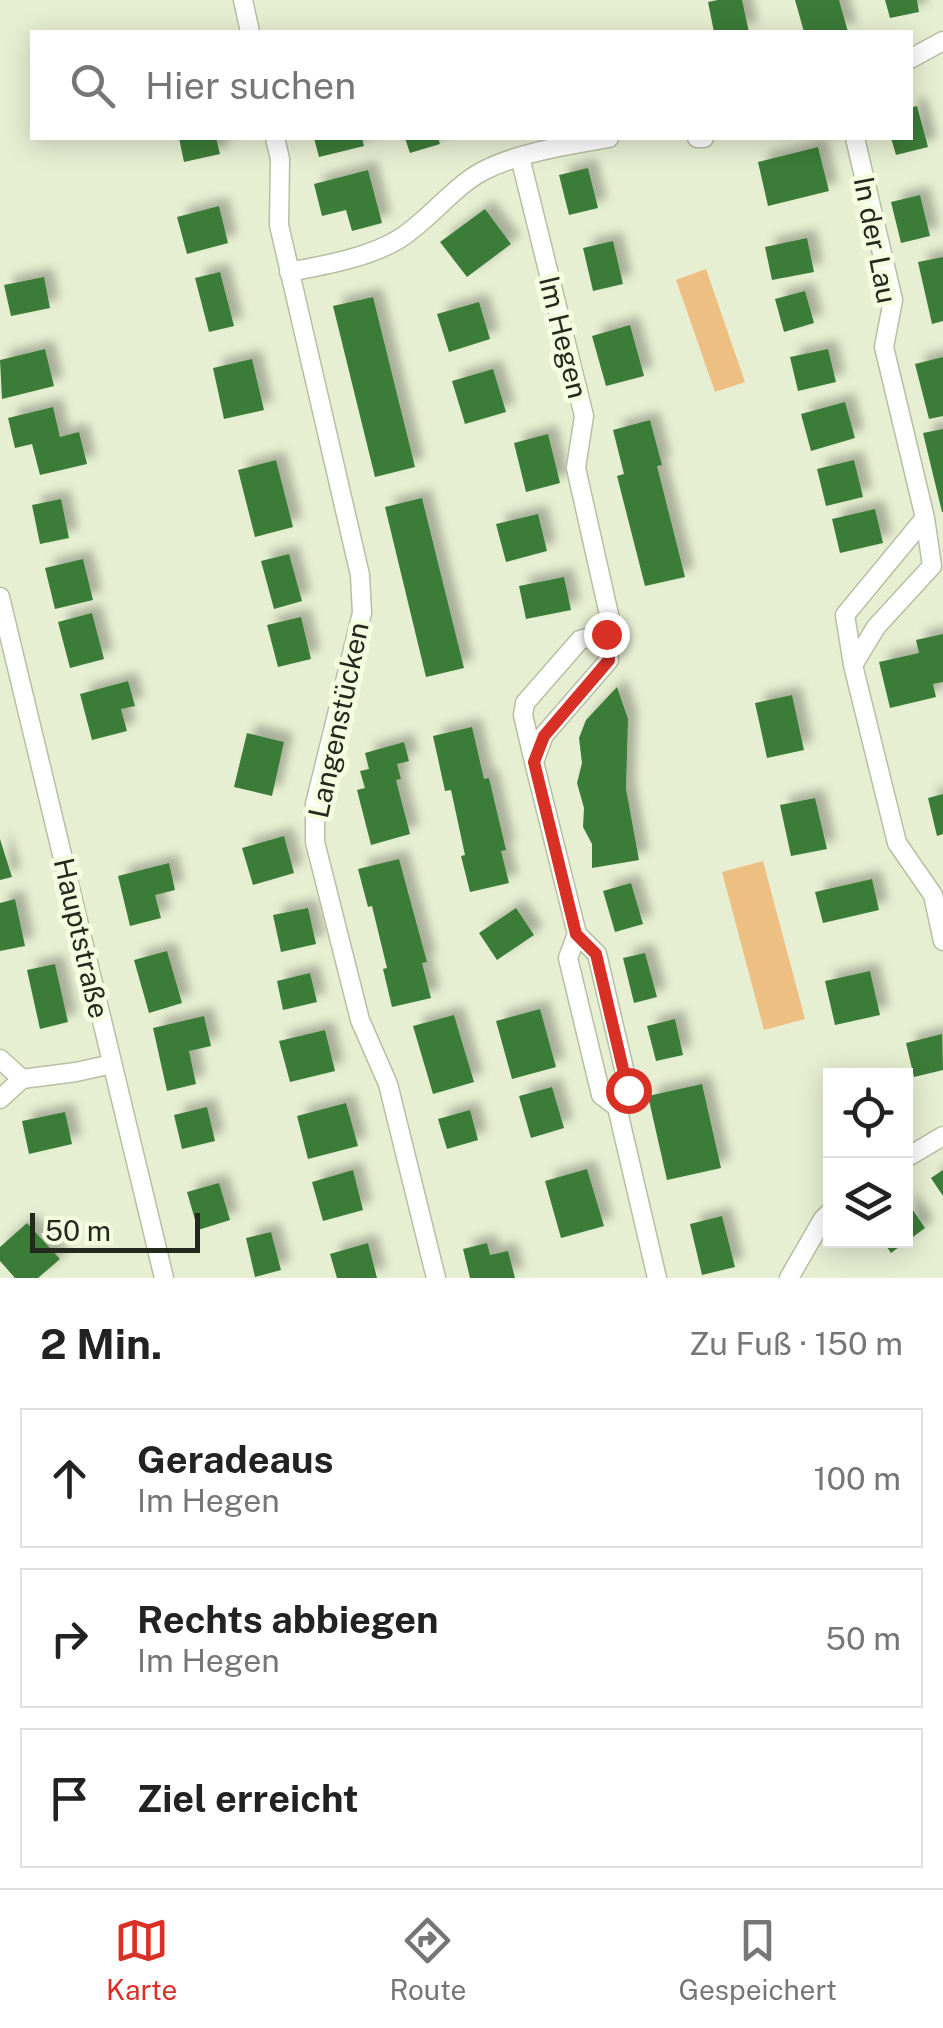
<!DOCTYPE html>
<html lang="de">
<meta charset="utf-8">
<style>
:root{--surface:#fff;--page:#f2f2f2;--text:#222;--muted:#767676;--line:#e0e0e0;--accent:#d93025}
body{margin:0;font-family:"Public Sans",sans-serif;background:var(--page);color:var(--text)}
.controls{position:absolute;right:30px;bottom:30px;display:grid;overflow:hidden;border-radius:0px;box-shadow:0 5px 25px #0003}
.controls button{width:90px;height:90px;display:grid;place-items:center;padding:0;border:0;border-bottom:2px solid var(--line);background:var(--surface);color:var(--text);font:50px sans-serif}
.scale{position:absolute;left:30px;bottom:25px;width:170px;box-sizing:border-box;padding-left:10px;border:5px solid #25281d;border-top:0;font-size:28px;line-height:35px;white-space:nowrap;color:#25281d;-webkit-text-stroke:8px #f4fddf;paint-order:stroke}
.stop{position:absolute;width:30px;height:30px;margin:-22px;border:8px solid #d93025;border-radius:50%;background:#fff}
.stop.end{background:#d93025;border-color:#fff;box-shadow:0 2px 10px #0008}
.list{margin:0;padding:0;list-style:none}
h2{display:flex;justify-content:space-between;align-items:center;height:130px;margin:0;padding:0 40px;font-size:42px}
h2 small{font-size:32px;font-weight:400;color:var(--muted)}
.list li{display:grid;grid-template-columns:65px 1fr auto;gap:30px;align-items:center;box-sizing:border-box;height:140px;margin:0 20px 20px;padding:0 20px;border:2px solid var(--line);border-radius:0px}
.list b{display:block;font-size:38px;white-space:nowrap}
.list p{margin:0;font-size:32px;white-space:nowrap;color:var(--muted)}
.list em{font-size:32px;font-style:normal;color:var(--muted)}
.icon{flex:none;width:55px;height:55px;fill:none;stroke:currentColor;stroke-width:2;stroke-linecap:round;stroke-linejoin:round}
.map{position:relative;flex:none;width:943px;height:1278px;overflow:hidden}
.search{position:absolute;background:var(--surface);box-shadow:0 5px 25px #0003;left:30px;right:30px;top:30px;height:110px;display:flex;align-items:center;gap:25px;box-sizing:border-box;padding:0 35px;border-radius:0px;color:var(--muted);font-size:38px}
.sheet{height:610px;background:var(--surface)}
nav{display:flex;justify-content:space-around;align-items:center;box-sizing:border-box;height:140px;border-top:2px solid var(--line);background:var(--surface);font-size:28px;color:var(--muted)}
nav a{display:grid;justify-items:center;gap:5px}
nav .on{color:var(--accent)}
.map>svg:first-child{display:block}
.green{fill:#eebf83}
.building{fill:#3b7c39;filter:url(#shadow)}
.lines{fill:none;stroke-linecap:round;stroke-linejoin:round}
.street-casing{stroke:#b7bfa2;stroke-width:21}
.street{stroke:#fff;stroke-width:18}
.route{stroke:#d93025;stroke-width:12}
.labels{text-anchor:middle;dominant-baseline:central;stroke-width:10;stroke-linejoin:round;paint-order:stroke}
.street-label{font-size:28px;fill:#25281d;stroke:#f4fddf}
</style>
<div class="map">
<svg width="943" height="1278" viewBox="0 0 943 1278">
<defs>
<filter id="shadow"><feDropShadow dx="9" dy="-9" stdDeviation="5" flood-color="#0004"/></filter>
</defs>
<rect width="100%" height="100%" fill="#e7efd2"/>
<path class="green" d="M706 269 745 382 715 392 676 280Z
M763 861 805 1019 764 1030 722 872Z"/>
<path class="building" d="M718 0H742L749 32H714L708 2Z
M795 0H839L848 32H804Z
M885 0H917L919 12 890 18Z
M917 106 928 147 896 155 891 138H910V108Z
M179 138H216L220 154 184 162Z
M314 138H362L364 146 319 157Z
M405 138H438L440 144 410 153Z
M818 147 829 191 768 206 758 162Z
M588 168 598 208 569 215 559 175Z
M368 170 382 223 352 231 346 210 322 216 314 184Z
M920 195 930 236 901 243 891 202Z
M219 206 228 243 187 254 177 217Z
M485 209 511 244 467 277 440 242Z
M807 238 814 272 772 280 765 247Z
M613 241 623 284 593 291 583 248Z
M943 257V321L932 324 918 262Z
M220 272 234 326 209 332 195 278Z
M44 277 50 308 11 316 4 285Z
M805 291 814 323 784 332 775 299Z
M373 297 415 467 375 477 333 306Z
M479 302 490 339 449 352 437 314Z
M630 325 644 376 606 386 592 336Z
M45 349 54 386 2 399 0 360Z
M828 349 836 382 798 391 790 357Z
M943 357V416L929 419 915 364Z
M252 359 264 410 224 419 213 368Z
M493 369 506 412 465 424 452 381Z
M845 402 855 438 811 451 801 414Z
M53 407 60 437 79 432 87 464 40 475 32 444 15 448 8 418Z
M650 420 662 465 657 466 685 577 645 586 617 476 624 474 613 430Z
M943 429V512H942L923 433Z
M548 434 560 483 526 492 514 443Z
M276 460 293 527 255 537 238 470Z
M854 460 863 497 826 506 817 469Z
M422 498 464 668 426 677 385 507Z
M61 499 69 538 40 544 32 505Z
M875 509 883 543 840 553 832 519Z
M538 514 547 551 506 562 496 524Z
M289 554 302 601 274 609 261 561Z
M83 559 93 600 55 609 45 568Z
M564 577 571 610 526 619 519 586Z
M92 613 104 659 70 668 58 622Z
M301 617 311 659 278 667 267 625Z
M943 634V682L933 684 936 697 890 708 879 662 919 653 916 640Z
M128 681 135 706 121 709 127 731 92 740 80 694Z
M617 687 628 719 626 789 639 860 592 868V844L583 827 584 808 577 783 582 763 579 738 586 720Z
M792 695 804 750 767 758 755 703Z
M472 727 484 779 489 778 506 850 501 851 509 883 470 892 461 856 465 855 451 790 445 791 433 736Z
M247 733 284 742 272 796 234 787Z
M404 742 409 761 397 764 401 779 396 780 410 834 371 845 357 790 365 788 360 771 369 769 365 753Z
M943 794V834L937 836 928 798Z
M815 798 827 849 791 856 780 805Z
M284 836 294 873 253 885 242 848Z
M0 839 12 877 0 880Z
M399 859 427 962 422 963 431 998 392 1007 383 969 387 968 372 906 368 907 358 869Z
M169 863 175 890 155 895 161 918 130 926 118 876Z
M872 879 879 910 823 923 815 892Z
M631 883 643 924 615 932 603 891Z
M15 899 25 946 0 951V903Z
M308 908 316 944 281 952 273 915Z
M516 908 534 935 497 960 479 933Z
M167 951 182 1003 149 1013 134 960Z
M645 953 657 997 634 1003 623 958Z
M55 964 68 1022 40 1029 27 970Z
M870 971 880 1015 835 1025 825 981Z
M310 973 317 1002 283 1010 277 981Z
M540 1009 556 1067 512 1079 496 1021Z
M454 1015 474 1082 433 1094 413 1026Z
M204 1016 211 1046 189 1051 196 1084 167 1091 153 1028Z
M675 1019 683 1055 656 1061 647 1026Z
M325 1030 335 1071 290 1082 279 1041Z
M942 1034 943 1070 914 1077 906 1043Z
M702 1084 721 1168 667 1180 648 1096Z
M552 1087 564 1128 531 1138 519 1096Z
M346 1103 358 1146 308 1159 297 1116Z
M207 1107 215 1141 182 1149 174 1115Z
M470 1110 478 1140 447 1149 438 1119Z
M65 1112 72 1144 29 1154 22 1121Z
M587 1169 604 1226 561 1238 545 1181Z
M353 1170 363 1210 323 1221 312 1182Z
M943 1170V1196L931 1178Z
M219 1183 230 1220 198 1230 187 1192Z
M906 1200 925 1228 891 1253 882 1240H906Z
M722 1216 735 1267 702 1275 690 1224Z
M27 1223 60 1259 38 1278H15L0 1261V1247Z
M271 1232 281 1270 255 1277 246 1238Z
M368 1243 377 1278H337L330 1254Z
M487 1243 490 1255 508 1251 515 1278H470L463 1249Z"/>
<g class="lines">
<g class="street-casing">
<path id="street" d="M243 0 250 32
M910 59 943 41
M275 138 280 159 279 225 360 575 362 613 315 804V842L360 1020 388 1084 436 1278
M697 138H704
M855 138 893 300 884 347 925 518 932 566 876 627 853 665 897 843 933 895 943 941
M520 157 584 416 576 468 610 619 606 633 609 660 544 735 534 762 577 934 597 954 629 1090 617 1107 657 1278
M289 272C325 265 368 258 399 239 427 222 455 185 483 171 520 152 568 145 609 138
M0 597 164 1278
M853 665 845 615 925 518
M534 762 523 715 525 703 580 640 606 633
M577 934 568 958 601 1095 617 1107
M0 1059 22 1079
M0 1099 22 1079 76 1072 112 1064
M906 1158 943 1136
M789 1278 823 1219 830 1212"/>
</g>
<use href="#street" class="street"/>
</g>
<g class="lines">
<path class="route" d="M606 634 609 660 544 736 534 762 576 934 596 954 628 1090"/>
</g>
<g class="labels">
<g class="street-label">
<text transform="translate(876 240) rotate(79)">In der Lau</text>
<text transform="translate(564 337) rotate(76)">Im Hegen</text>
<text transform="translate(338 720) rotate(-78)">Langenstücken</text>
<text transform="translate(82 938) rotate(77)">Hauptstraße</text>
</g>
</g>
</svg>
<div class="controls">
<button><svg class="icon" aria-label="locate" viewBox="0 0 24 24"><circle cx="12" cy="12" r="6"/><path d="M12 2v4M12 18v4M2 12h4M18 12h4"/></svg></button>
<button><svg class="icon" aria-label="layers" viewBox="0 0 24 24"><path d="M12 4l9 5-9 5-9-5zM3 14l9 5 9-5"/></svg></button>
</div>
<div class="scale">50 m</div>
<div class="stop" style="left:628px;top:1090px"></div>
<div class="stop end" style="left:606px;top:634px"></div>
<div class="search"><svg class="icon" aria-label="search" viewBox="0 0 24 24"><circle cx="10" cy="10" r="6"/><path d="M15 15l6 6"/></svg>Hier suchen</div>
</div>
<section class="sheet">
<h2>2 Min.<small>Zu Fuß · 150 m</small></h2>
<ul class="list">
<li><svg class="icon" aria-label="ahead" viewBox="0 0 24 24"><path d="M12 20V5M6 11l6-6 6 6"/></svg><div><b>Geradeaus</b><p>Im Hegen</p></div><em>100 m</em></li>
<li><svg class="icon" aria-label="right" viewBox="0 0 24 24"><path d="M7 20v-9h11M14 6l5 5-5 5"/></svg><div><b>Rechts abbiegen</b><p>Im Hegen</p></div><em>50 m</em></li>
<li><svg class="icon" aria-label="arrive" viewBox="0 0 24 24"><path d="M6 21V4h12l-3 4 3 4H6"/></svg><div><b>Ziel erreicht</b></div></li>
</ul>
</section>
<nav>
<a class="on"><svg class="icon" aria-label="map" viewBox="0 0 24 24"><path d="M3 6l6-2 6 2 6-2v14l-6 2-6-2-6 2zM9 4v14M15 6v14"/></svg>Karte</a>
<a><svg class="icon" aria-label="directions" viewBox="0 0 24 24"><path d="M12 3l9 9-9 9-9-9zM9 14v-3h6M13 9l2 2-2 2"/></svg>Route</a>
<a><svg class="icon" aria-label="saved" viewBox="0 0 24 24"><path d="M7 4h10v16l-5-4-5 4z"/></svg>Gespeichert</a>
</nav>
